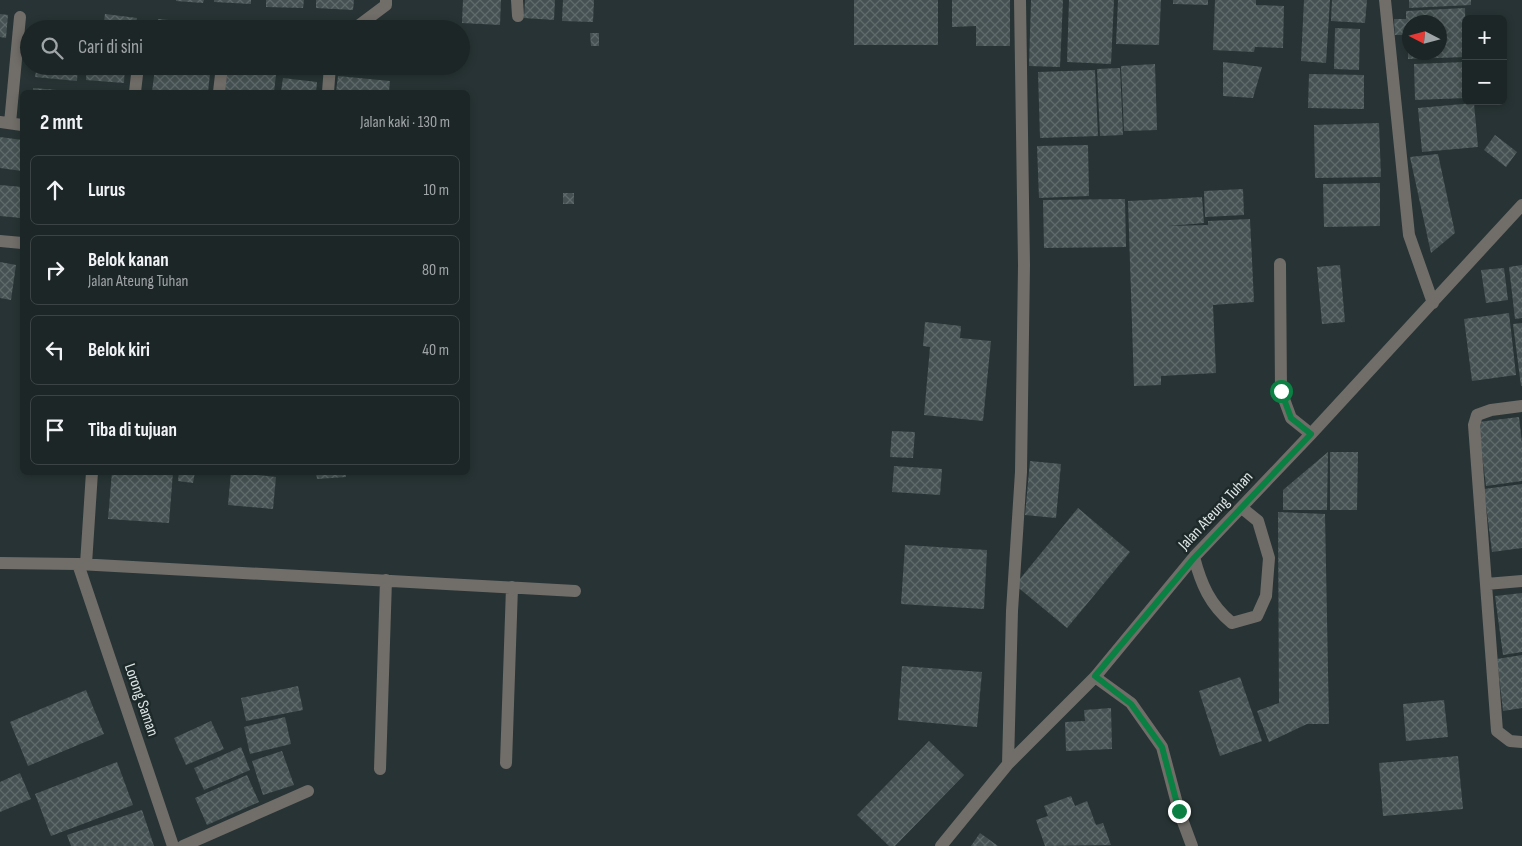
<!DOCTYPE html>
<html lang="id">
<meta charset="utf-8">
<style>
:root{--surface:#1d2627;--page:#252e2f;--text:#f1f3f6;--muted:#a0a5a7;--line:#3b4344}
body{margin:0;font-family:"Sofia Sans Condensed",sans-serif;background:var(--page);color:var(--text)}
.controls{position:absolute;right:15px;top:15px;display:grid;overflow:hidden;border-radius:8px;box-shadow:0 2px 8px #0003}
.controls button{width:45px;height:45px;display:grid;place-items:center;padding:0;border:0;border-bottom:1px solid var(--line);background:var(--surface);color:var(--text);font:25px sans-serif}
.compass{position:absolute;left:1402px;top:15px;width:45px;height:45px;border-radius:50%;background:var(--surface);box-shadow:0 2px 8px #0003;rotate:276deg}
.stop{position:absolute;width:15px;height:15px;margin:-11px;border:4px solid #0b8043;border-radius:50%;background:#fff}
.stop.end{background:#0b8043;border-color:#fff;box-shadow:0 1px 5px #0008}
.list{margin:0;padding:0;list-style:none}
h2{display:flex;justify-content:space-between;align-items:center;height:65px;margin:0;padding:0 20px;font-size:21px}
h2 small{font-size:16px;font-weight:400;color:var(--muted)}
.list li{display:grid;grid-template-columns:32px 1fr auto;gap:15px;align-items:center;box-sizing:border-box;height:70px;margin:0 10px 10px;padding:0 10px;border:1px solid var(--line);border-radius:8px}
.list b{display:block;font-size:19px;white-space:nowrap}
.list p{margin:0;font-size:16px;white-space:nowrap;color:var(--muted)}
.list em{font-size:16px;font-style:normal;color:var(--muted)}
.icon{flex:none;width:28px;height:28px;fill:none;stroke:currentColor;stroke-width:2;stroke-linecap:round;stroke-linejoin:round}
.map{position:relative;flex:none;width:1522px;height:846px;overflow:hidden}
.search{position:absolute;background:var(--surface);box-shadow:0 2px 8px #0003;left:20px;top:20px;width:450px;height:55px;display:flex;align-items:center;gap:12px;box-sizing:border-box;padding:0 18px;border-radius:28px;color:var(--muted);font-size:19px}
.panel{position:absolute;background:var(--surface);box-shadow:0 2px 8px #0003;left:20px;top:90px;width:450px;height:385px;border-radius:8px}
.map>svg:first-child{display:block}
.building{fill:url(#building-cross-hatch)}
.lines{fill:none;stroke-linecap:round;stroke-linejoin:round}
.minor{stroke:#716d69;stroke-width:12}
.route{stroke:#0b8043;stroke-width:6}
.labels{text-anchor:middle;dominant-baseline:central;stroke-width:5;stroke-linejoin:round;paint-order:stroke}
.street-label{font-size:16px;fill:#dee5e5;stroke:#1e292a}
</style>
<div class="map">
<svg width="1522" height="846" viewBox="0 0 1522 846">
<defs>
<pattern id="building-cross-hatch" width="8" height="8" patternUnits="userSpaceOnUse" patternTransform="scale(1.25)"><rect width="8" height="8" fill="#455152"/><path d="M0 0l8 8M0 8l8-8" fill="none" stroke="#5f6a6b"/></pattern>
</defs>
<rect width="100%" height="100%" fill="#273334"/>
<path class="building" d="M176 0H204L203 3 176 1Z
M214 0H251V4L214 2Z
M266 0H304L303 8 266 7Z
M316 0H354L353 10 316 8Z
M463 0H501L500 25 462 23Z
M525 0H555L554 20 524 18Z
M563 0H594L593 22 562 21Z
M854 0H938V45H854Z
M952 0H1010V46H976V26L952 27Z
M1031 0H1063L1060 67 1029 66Z
M1069 0H1114L1111 64 1067 62Z
M1118 0H1161L1159 45 1116 44Z
M1173 0H1208V5L1173 4Z
M1215 0H1256V5L1284 6 1283 48 1255 47 1254 52 1213 50Z
M1304 0H1330L1326 63 1301 61Z
M1332 0H1367L1365 23 1331 21Z
M1409 0H1471V5L1409 8Z
M1465 8 1466 57 1408 59V52H1440V22H1410V51H1408L1407 35H1395L1394 19H1406V11Z
M0 14 8 15 6 38 0 37Z
M105 14 137 18 135 29H103Z
M158 19 212 24 211 29H157Z
M43 22 81 26 80 29H42Z
M1335 28 1360 29 1359 70 1334 69Z
M590 33H599V46H591Z
M1223 62 1262 67 1253 98 1223 96Z
M1466 62V98L1415 100 1414 64Z
M1155 64 1157 130 1124 131 1121 66Z
M37 66H78L77 81 35 77Z
M87 66H125L124 83 86 80Z
M227 66H277L274 92H224Z
M281 66H319V75L280 71Z
M339 66H389V75L339 72Z
M155 68 210 74 208 92H152Z
M1120 68 1123 135 1100 136 1097 69Z
M1095 70 1098 136 1040 138 1038 72Z
M1309 74 1364 75V109L1308 108Z
M338 76 390 81 389 92H336Z
M283 78 317 82 316 92H281Z
M33 88 69 91V92H33Z
M1474 103 1478 147 1422 152 1418 108Z
M1379 123 1381 177 1315 178 1314 125Z
M1495 135 1517 152 1506 167 1484 150Z
M0 137 22 140V171L0 168Z
M1088 145 1089 196 1039 198 1037 146Z
M1438 154 1455 233 1431 253 1410 157Z
M1380 183V226L1324 227 1323 184Z
M0 185 22 187 21 218 0 216Z
M1243 189 1244 215 1205 217 1204 191Z
M563 193H574V204H563Z
M1202 197 1204 223 1168 226 1208 225V221L1250 219 1254 302 1213 305 1216 373 1161 376V385L1134 386 1128 201Z
M1125 199 1126 247 1044 248 1043 200Z
M0 262 16 265 11 300 0 298Z
M1340 265 1345 322 1322 324 1317 267Z
M1522 265V318L1515 319 1509 267Z
M1504 268 1508 300 1486 303 1481 270Z
M1509 313 1516 375 1472 381 1464 319Z
M925 322 961 326 960 338 991 341 983 421 924 415 930 347 923 346Z
M1522 323V386H1521L1513 324Z
M1519 417 1522 443V481L1486 486 1478 422Z
M892 431 915 432 913 458 890 457Z
M1328 452 1327 510H1283V490Z
M1330 452H1358L1357 510H1330Z
M1030 461 1061 464 1056 518 1025 515Z
M894 466 942 469 940 495 892 492Z
M112 472H173L169 523 108 519Z
M179 472H195L193 483 178 481Z
M231 472 276 477 273 509 228 505Z
M316 472H345L346 477 317 479Z
M1522 484V548L1492 552 1484 489Z
M1078 508 1130 552 1067 628 1015 585Z
M1278 512 1325 514 1329 724H1307L1269 742 1257 711 1279 703Z
M905 545 987 550 984 609 901 604Z
M1522 593V652L1503 655 1495 596Z
M1522 655V708L1503 711 1497 659Z
M902 666 982 672 977 727 898 720Z
M1240 677 1262 741 1220 756 1199 691Z
M298 686 303 710 246 721 241 698Z
M86 690 104 734 28 766 10 722Z
M1444 700 1448 737 1406 741 1403 704Z
M1111 708 1112 749 1066 751 1065 722 1085 721 1084 710Z
M285 717 291 744 250 754 244 727Z
M211 721 224 749 186 765 174 738Z
M929 741 964 775 895 846H889L857 815Z
M241 747 250 770 204 790 194 768Z
M282 751 294 785 263 795 252 761Z
M1458 756 1463 809 1383 816 1379 763Z
M117 762 133 805 51 836 35 794Z
M20 773 31 799 0 812V782Z
M247 775 259 802 207 825 195 798Z
M1071 796 1075 806 1087 801 1096 825 1103 823 1111 845 1045 846 1036 820 1048 816 1044 806Z
M142 810 154 846H71L67 835Z
M980 833 998 846H971Z"/>
<g class="lines">
<path class="minor" d="M517 0 518 16
M1385 0 1409 235 1433 303
M354 29 386 5V0
M135 92 138 66
M219 92 222 66
M328 92 330 66
M0 122 22 125
M10 123 20 17
M0 241 22 243
M1280 264 1281 391 1291 418 1311 434
M1522 406 1491 410 1477 415 1474 425 1497 731 1510 741 1522 742
M1194 557C1201 584 1210 605 1232 623L1257 616 1266 596 1269 558 1258 521 1242 508
M0 563 78 564 575 591
M78 564 173 846
M86 564 92 472
M1486 584 1522 581
M1095 677 1131 703 1162 747 1179 811 1192 846
M506 763 512 587
M1008 764 1012 611 1021 472 1024 265 1020 0
M380 769 386 580
M183 846 308 791
M941 846 1008 764 1095 677 1194 557 1311 434 1522 205"/>
</g>
<g class="lines">
<path class="route" d="M1179 811 1162 747 1131 704 1095 676 1194 558 1311 434 1291 418 1281 391"/>
</g>
<g class="labels">
<g class="street-label">
<text transform="translate(1216 511) rotate(-47)">Jalan Ateung Tuhan</text>
<text transform="translate(141 700) rotate(71)">Lorong Saman</text>
</g>
</g>
</svg>
<div class="controls">
<button>+</button>
<button>−</button>
</div>
<svg class="compass" viewBox="-18 -18 36 36"><path d="M0-13l5 13h-10z" fill="#e53935"/><path d="M0 13l5-13h-10z" fill="#a0a5a7"/></svg>
<div class="stop" style="left:1281px;top:391px"></div>
<div class="stop end" style="left:1179px;top:811px"></div>
<div class="search"><svg class="icon" aria-label="search" viewBox="0 0 24 24"><circle cx="10" cy="10" r="6"/><path d="M15 15l6 6"/></svg>Cari di sini</div>
<section class="panel">
<h2>2 mnt<small>Jalan kaki · 130 m</small></h2>
<ul class="list">
<li><svg class="icon" aria-label="ahead" viewBox="0 0 24 24"><path d="M12 20V5M6 11l6-6 6 6"/></svg><div><b>Lurus</b></div><em>10 m</em></li>
<li><svg class="icon" aria-label="right" viewBox="0 0 24 24"><path d="M7 20v-9h11M14 6l5 5-5 5"/></svg><div><b>Belok kanan</b><p>Jalan Ateung Tuhan</p></div><em>80 m</em></li>
<li><svg class="icon" aria-label="left" viewBox="0 0 24 24"><path d="M17 20v-9H6M10 6l-5 5 5 5"/></svg><div><b>Belok kiri</b></div><em>40 m</em></li>
<li><svg class="icon" aria-label="arrive" viewBox="0 0 24 24"><path d="M6 21V4h12l-3 4 3 4H6"/></svg><div><b>Tiba di tujuan</b></div></li>
</ul>
</section>
</div>
